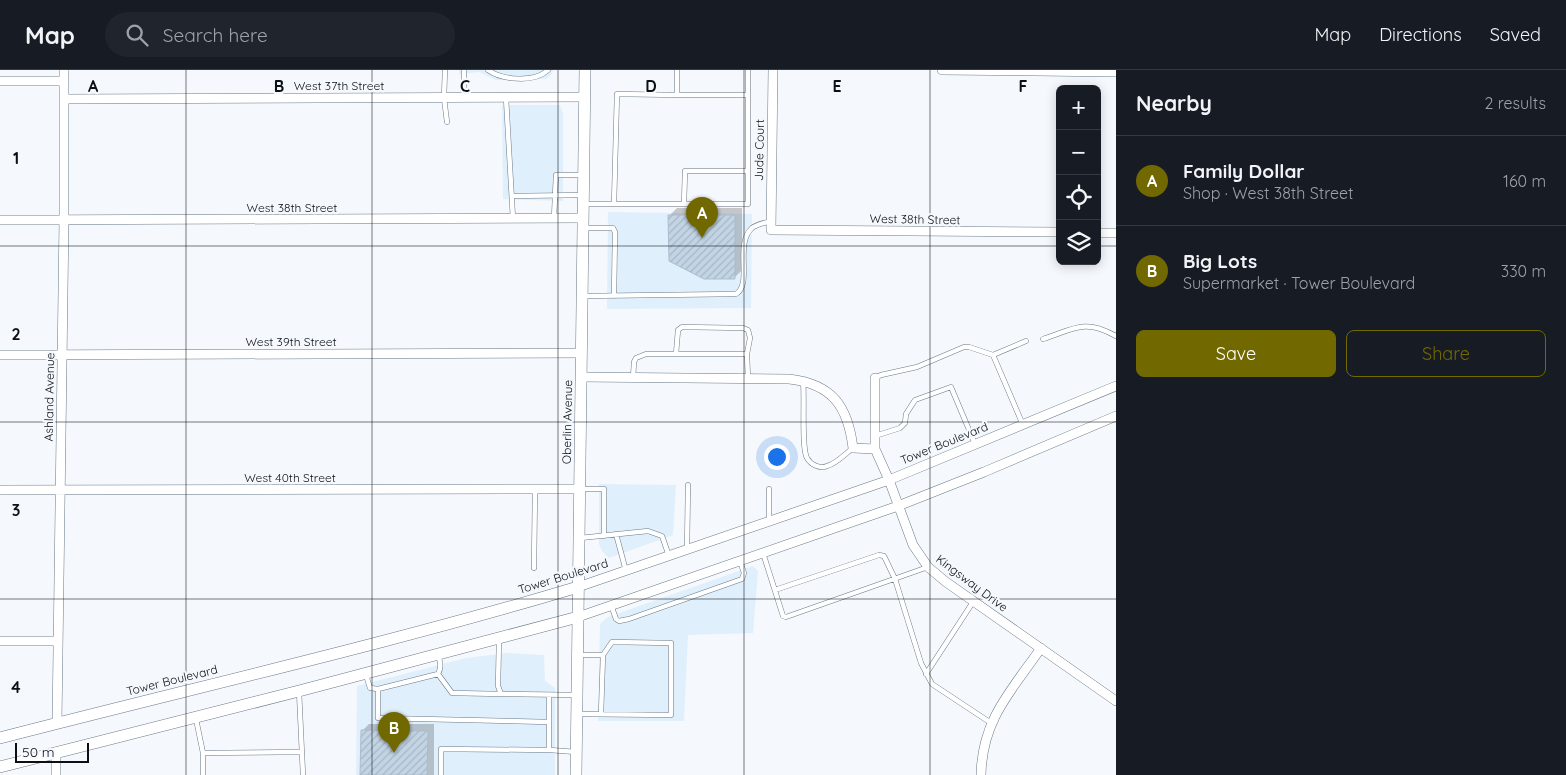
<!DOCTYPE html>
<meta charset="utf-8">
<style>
:root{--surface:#171b24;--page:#20242c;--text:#f1f3f6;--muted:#9ea1a6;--line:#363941;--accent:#726800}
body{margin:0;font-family:Quicksand,sans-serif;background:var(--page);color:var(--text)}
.controls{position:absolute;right:15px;top:15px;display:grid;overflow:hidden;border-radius:8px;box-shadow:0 2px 12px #0003}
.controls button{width:45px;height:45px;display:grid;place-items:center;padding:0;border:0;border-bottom:1px solid var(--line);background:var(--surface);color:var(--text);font:25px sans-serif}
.scale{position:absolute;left:15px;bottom:12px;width:74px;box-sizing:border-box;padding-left:5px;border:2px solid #0a1016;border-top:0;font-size:14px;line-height:18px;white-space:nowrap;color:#0a1016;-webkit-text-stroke:4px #f5f8fc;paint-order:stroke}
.you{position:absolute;left:776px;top:386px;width:18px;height:18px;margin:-12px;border:4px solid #fff;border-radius:50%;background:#1a73e8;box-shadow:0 0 0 8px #1a73e833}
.badge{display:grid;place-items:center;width:32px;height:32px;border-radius:50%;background:var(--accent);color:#fff;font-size:16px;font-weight:700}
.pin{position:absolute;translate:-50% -41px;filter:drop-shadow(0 1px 2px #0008)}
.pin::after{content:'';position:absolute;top:26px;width:18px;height:15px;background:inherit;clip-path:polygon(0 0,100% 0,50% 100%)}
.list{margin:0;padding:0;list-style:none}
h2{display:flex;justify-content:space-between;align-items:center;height:65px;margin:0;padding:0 20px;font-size:21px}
h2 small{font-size:16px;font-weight:400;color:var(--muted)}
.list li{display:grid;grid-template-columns:32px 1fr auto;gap:15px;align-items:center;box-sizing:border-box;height:90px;padding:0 20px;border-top:1px solid var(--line)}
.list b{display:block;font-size:19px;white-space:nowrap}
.list p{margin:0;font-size:16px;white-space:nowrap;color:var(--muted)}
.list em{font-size:16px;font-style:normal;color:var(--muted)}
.actions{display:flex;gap:10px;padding:15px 20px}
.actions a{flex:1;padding:11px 0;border:1px solid var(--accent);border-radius:8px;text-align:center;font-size:18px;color:var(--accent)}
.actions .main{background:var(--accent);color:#fff}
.icon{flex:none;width:28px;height:28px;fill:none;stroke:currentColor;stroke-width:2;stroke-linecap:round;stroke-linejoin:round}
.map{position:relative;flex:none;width:1116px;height:705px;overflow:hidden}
header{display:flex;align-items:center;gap:30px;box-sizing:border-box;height:70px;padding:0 25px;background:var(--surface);border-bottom:1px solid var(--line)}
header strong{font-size:24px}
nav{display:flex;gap:28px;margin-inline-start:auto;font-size:18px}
.search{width:350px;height:45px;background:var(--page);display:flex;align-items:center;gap:12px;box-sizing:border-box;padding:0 18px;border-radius:28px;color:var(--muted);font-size:19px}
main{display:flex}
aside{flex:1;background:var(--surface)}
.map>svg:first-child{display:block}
.built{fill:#e0effc}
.shadow{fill:#0003}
.building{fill:url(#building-hatch);stroke:#abbccc}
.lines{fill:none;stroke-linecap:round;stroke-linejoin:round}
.service-casing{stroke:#697988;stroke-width:5.5}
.minor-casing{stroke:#697988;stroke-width:10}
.tertiary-casing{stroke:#697988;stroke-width:12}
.service{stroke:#fff;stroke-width:4.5}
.minor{stroke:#fff;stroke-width:9}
.tertiary{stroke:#fff;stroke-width:11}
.grid{fill:none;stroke:#0a1016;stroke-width:1;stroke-opacity:0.55}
.labels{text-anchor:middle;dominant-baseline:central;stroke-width:4.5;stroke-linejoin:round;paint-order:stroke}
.street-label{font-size:12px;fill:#0a1016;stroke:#f5f8fc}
.grid-label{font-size:16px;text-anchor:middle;font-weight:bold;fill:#0a1016;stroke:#f5f8fc;stroke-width:4.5;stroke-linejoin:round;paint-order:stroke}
</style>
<header>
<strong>Map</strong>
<div class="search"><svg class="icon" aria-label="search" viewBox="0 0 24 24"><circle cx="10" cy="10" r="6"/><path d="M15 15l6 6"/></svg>Search here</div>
<nav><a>Map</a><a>Directions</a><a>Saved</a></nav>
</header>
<main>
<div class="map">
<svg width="1116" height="705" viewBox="0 0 1116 705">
<defs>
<pattern id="building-hatch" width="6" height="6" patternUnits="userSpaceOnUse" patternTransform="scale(1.25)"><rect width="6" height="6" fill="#c3d5e5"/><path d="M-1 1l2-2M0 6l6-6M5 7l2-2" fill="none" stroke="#a6b6c4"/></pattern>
</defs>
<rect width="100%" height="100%" fill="#f5f8fc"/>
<path class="built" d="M459 0H553L552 4 546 9 496 10 479 2 459 4Z
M502 35H560L563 44V131L503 129Z
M608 142 752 144 751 238 607 239Z
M599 414 676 415 673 465 609 488 602 481 599 474Z
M753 496 758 501 753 563 688 565 684 651H598L600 554 608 547Z
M508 583 544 585 545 611 555 618V705H356L357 616 466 588Z"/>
<path class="shadow" d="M677 138H742V200L735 207 670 145Z
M369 654H434V705H361L362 661Z"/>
<path class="building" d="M668 145H735V209H704L669 191Z
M361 660 428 661 427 705H360Z"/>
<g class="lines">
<g class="service-casing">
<path id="service" d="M445 0 444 28 447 52
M488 0C502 10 534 13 548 0
M677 25H748V0
M464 28V0
M506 28 513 149
M512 126 582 125
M583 134H614L617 24 677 25V0
M614 134H748V25
M684 134 685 101H748
M554 148 556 105H584
M584 158H613L615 162 614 226
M584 226 736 224C753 214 734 174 752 158 757 154 765 153 771 151
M1043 269C1074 259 1084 248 1116 266
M676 284 678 260 682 257 743 258 748 260 750 268 747 284
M993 285 1026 271
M633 308 634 292 636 288 646 284H747L748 309
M875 308 881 305 917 297 964 277H969L993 285 1023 355
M803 311C805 328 801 377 807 388 811 395 820 399 827 396 836 394 845 384 853 378
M875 366 900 358 905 353 906 344 915 330 951 317 975 374
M581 419H604V466
M769 419V451
M616 464 626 501
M580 468 648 461 662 466 669 486
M687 480 688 415
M763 483 783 546 786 547 928 497
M534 498 535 419
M775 520 879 485 884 486 895 509 921 593 932 614 991 653
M611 535 616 549 619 551 629 549 742 509 744 503 740 491
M499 570 498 616 501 624 577 625
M579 585H603
M438 604 452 623 501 624
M926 604 973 532
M366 605 370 618 378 619 438 604C442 597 440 591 438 585
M378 619V648L549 652
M299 621 303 705
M549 625V678L550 680 576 682
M578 644 671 645V573L612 572 603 585 601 644
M196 649 203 683V705
M203 683 302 682
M441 705V679L550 680"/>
</g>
<g class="minor-casing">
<path id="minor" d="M773 0 771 160 1060 162
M942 0 1116 2
M0 11H64
M64 29 585 27
M0 150 583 148
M1097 163H1116
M0 285 581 283
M581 307 789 309C833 314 848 337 853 378L875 379
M875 308V379L889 410 913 475 928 497 946 512 1116 631
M0 420 580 419
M578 517 889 410 1116 316
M578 547 898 436 984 402 1116 346
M0 571H58
M57 653 64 150V0
M56 705V682
M981 705C982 650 1011 621 1041 578"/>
</g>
<g class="tertiary-casing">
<path id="tertiary" d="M0 668C193 618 388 574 578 517
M0 697 299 621 578 547
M576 705 585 0"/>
</g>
<use href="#service" class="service"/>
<use href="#minor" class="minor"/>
<use href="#tertiary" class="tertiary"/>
</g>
<path class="grid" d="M186 0V705M372 0V705M558 0V705M744 0V705M930 0V705M0 176H1060M1097 176H1116M0 352H1116M0 529H1116"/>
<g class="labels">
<g class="street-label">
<text x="339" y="15">West 37th Street</text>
<text transform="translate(759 80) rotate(-89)">Jude Court</text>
<text x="292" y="137">West 38th Street</text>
<text transform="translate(915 149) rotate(1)">West 38th Street</text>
<text x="291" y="271">West 39th Street</text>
<text transform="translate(49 327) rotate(-89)">Ashland Avenue</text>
<text transform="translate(567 352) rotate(-89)">Oberlin Avenue</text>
<text transform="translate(944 373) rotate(-22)">Tower Boulevard</text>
<text x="290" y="407">West 40th Street</text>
<text transform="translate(563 506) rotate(-17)">Tower Boulevard</text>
<text transform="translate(972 513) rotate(37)">Kingsway Drive</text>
<text transform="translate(172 610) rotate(-14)">Tower Boulevard</text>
</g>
</g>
<g class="grid-label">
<text x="93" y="22">A</text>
<text x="279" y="22">B</text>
<text x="465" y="22">C</text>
<text x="651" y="22">D</text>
<text x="837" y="22">E</text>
<text x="1023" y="22">F</text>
<text x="16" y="94">1</text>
<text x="16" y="270">2</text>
<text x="16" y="446">3</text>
<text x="16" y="623">4</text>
</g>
</svg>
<div class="controls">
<button>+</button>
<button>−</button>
<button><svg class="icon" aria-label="locate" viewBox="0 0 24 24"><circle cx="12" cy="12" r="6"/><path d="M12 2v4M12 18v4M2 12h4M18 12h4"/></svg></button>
<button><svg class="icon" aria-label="layers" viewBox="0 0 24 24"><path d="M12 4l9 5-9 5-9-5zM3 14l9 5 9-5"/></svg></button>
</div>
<div class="scale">50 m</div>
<div class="you"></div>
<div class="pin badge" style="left:702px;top:168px">A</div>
<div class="pin badge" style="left:394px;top:683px">B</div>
</div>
<aside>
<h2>Nearby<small>2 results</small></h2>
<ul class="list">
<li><span class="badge">A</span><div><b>Family Dollar</b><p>Shop · West 38th Street</p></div><em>160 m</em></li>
<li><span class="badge">B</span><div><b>Big Lots</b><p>Supermarket · Tower Boulevard</p></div><em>330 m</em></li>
</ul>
<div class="actions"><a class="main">Save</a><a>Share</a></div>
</aside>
</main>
